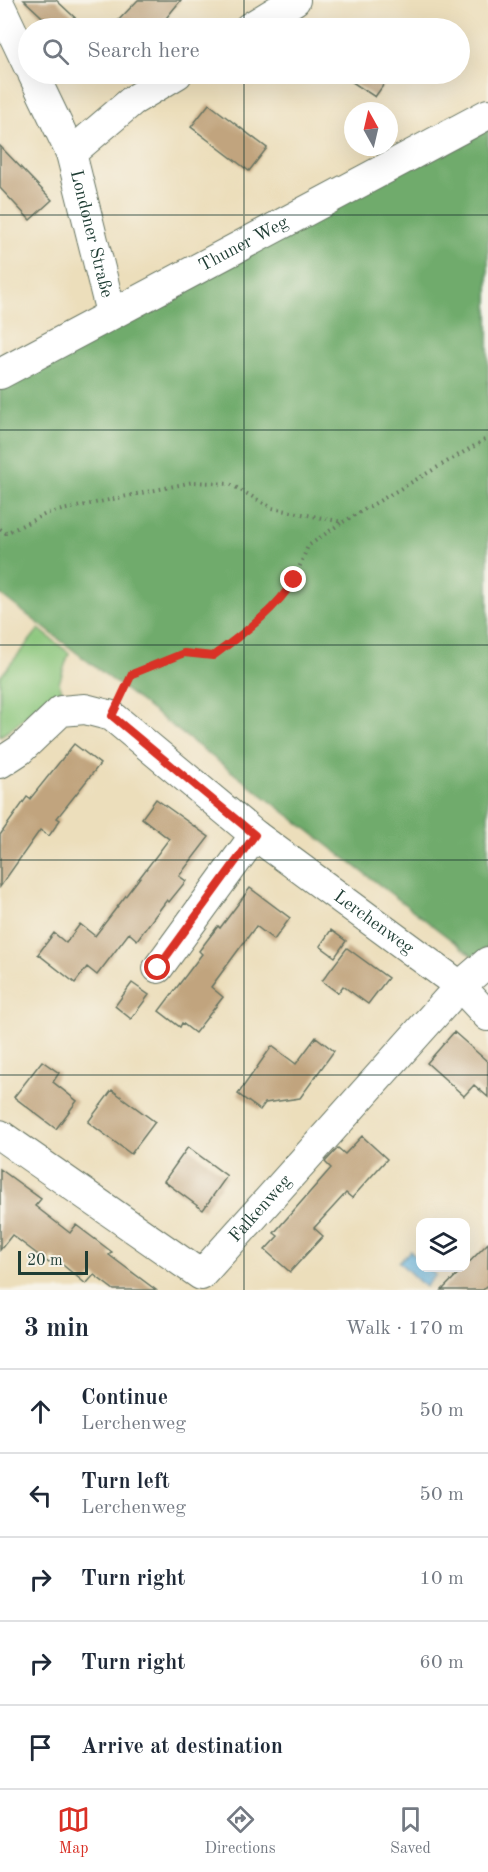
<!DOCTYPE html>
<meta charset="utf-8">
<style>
:root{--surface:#fff;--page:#f6f6f7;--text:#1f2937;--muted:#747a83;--line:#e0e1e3;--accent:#d93025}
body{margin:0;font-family:"Old Standard TT",serif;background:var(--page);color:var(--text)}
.controls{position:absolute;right:18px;bottom:18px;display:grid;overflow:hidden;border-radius:12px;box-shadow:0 6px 24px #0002}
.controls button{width:54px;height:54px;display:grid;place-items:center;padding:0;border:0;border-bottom:2px solid var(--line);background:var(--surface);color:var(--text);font:30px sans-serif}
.compass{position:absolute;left:344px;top:102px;width:54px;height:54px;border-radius:50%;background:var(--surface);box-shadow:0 6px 24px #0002;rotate:352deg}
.scale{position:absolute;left:18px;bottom:15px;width:70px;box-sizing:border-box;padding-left:6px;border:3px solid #1f3d34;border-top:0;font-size:16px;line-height:21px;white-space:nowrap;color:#1f3d34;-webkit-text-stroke:4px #f7f3e8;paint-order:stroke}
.stop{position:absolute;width:18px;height:18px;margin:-14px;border:4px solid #d93025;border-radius:50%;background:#fff}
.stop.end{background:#d93025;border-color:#fff;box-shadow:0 2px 6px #0008}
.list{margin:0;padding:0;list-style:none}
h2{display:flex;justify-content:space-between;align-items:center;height:78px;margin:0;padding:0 24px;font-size:26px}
h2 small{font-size:20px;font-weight:400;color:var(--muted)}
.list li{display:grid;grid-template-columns:39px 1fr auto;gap:18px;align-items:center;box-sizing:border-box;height:84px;padding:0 24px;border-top:2px solid var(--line)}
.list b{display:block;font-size:22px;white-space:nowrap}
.list p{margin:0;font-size:20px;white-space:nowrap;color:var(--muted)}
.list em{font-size:20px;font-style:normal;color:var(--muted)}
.icon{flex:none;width:33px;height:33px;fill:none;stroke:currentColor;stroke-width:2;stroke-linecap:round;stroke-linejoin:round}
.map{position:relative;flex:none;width:488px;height:1290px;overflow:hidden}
.search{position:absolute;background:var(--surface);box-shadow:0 6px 24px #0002;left:18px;right:18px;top:18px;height:66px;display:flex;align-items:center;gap:15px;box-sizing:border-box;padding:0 21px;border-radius:33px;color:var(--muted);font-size:22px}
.sheet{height:498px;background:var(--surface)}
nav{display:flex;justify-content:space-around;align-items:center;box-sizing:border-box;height:84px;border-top:2px solid var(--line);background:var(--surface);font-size:16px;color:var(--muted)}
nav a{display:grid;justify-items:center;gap:3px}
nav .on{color:var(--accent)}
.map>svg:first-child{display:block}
.green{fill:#8ac67c;stroke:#548258;stroke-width:1.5}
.forest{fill:#6fab6c;stroke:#477450;stroke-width:1.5}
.water{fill:#68b8e3;stroke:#447a8c;stroke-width:1.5}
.building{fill:#c1a47e}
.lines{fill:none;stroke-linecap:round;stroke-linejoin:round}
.minor-casing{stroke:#677563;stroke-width:32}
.path{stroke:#677563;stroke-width:4;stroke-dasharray:1.5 4.5;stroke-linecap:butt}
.minor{stroke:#fff;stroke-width:30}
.route{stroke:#d93025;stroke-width:8}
.grid{fill:none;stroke:#1f3d34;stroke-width:1.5;stroke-opacity:0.55}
.labels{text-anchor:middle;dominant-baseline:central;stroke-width:4.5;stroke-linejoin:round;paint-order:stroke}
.street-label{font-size:18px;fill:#1f3d34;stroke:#f7f3e8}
</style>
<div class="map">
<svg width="488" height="1290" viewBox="0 0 488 1290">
<rect width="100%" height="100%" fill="#f7f3e8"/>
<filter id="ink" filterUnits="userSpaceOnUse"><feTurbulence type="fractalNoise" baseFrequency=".0167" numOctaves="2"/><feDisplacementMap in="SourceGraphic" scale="12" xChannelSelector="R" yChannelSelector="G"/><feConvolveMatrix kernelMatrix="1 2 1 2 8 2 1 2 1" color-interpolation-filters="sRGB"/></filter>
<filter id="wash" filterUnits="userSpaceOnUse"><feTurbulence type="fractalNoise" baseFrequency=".008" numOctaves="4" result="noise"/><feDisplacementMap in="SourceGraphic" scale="24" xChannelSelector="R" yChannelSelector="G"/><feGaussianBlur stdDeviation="1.35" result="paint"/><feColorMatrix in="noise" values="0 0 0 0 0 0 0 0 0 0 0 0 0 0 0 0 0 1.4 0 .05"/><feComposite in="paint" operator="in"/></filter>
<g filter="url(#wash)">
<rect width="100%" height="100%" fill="#ecdebb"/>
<path class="green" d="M39 629 69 653 59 683 62 690C38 701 23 723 0 736V677Z"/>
<path class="forest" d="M488 118V946L475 958 0 594V374Z"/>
<path class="water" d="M410 1251 420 1261V1268H428L436 1275 425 1287 399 1262Z"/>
<g id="blocks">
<path class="building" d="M24 0H56L86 28H54Z
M138 0H181L158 28H111Z
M340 74H391L375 97Z
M209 104 267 148 249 171 191 127Z
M0 146 52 200 30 220 0 188Z
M74 744 100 764 57 818 60 820 49 836 40 830 0 887V835L27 797 30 799Z
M156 799 209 837 179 876 186 881 169 902 167 900 137 940 129 933 97 975 87 967 75 983 38 954 54 933 66 943 80 924 95 936 147 868 169 839 142 818Z
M250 888 290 918 274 940 256 926 211 987 223 997 195 1033 182 1023 180 1027 159 1011 202 954 199 951 218 926 220 928Z
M331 930 346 941 335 957 320 946Z
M347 948 388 978 368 1004 343 986 338 993 322 981Z
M132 983 149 995 131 1019 115 1006Z
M454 1032 488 1062V1097L474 1085 464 1096 427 1063Z
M316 1037 334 1051 300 1098 265 1103 260 1110 238 1094 272 1046 296 1064Z
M42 1061 59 1073 53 1082 77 1101 56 1129 14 1097Z
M112 1090 155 1122 131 1154 88 1122Z
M362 1136 387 1159 352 1198 346 1193 314 1228 323 1236 290 1272 265 1250 278 1236 274 1233 331 1168 325 1162 338 1148 345 1154Z
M188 1147 227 1176 203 1210 164 1181Z
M0 1169 41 1199 35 1206 70 1233 76 1225 112 1252 109 1255 156 1290H114L94 1275 86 1284 53 1257 49 1263 12 1235 0 1250Z
M488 1243V1285L483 1290H442Z"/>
</g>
</g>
<g filter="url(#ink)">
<use href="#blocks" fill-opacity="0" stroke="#677563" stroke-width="1.5"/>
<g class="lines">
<g class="minor-casing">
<g id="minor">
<path d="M0 6 28 65"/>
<path d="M249 28 295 0"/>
<path id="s1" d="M33 74 71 153 111 313"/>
<path d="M71 153 132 101 177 74"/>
<path id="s2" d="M0 374 488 114"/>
<path id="s3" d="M0 763 20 750 61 711 85 709 112 716 255 835 460 986 488 1016"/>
<path d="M158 968 255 835"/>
<path id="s4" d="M0 1135 201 1275 460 986 488 962"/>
</g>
</g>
<path class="path" d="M0 529 6 533 48 513 193 482 230 484 272 508 343 522 488 438
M123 694 132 674 184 653 213 656 246 631 286 593 294 580 308 546 341 523"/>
<use href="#minor" class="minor"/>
</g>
</g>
<g class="lines" filter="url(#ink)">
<path class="route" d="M158 968 255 835 112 716 132 674 184 653 213 656C242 634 275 611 294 580"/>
</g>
<path class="grid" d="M244 0V28M244 74V1290M0 215H488M0 430H488M0 645H488M0 860H488M0 1075H488"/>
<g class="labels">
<g class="street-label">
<text stroke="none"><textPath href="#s1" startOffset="171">Londoner Straße</textPath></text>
<text stroke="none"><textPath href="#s2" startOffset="276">Thuner Weg</textPath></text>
<text stroke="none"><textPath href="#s3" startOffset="466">Lerchenweg</textPath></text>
<text stroke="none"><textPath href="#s4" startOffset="334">Falkenweg</textPath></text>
</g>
</g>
</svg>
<div class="controls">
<button><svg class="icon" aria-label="layers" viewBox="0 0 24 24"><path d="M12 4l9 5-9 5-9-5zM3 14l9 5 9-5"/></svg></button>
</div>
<svg class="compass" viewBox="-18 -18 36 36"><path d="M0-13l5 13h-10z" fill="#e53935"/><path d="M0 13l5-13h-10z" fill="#747a83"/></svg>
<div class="scale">20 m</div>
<div class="stop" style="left:158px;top:968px"></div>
<div class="stop end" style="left:294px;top:580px"></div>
<div class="search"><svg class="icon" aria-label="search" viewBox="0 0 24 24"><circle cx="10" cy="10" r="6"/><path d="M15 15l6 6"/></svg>Search here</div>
</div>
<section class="sheet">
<h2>3 min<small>Walk · 170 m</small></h2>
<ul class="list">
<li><svg class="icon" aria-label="ahead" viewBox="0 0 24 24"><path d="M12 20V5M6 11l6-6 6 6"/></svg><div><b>Continue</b><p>Lerchenweg</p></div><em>50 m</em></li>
<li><svg class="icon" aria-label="left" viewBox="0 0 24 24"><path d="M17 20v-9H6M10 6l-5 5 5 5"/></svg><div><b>Turn left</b><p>Lerchenweg</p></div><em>50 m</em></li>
<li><svg class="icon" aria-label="right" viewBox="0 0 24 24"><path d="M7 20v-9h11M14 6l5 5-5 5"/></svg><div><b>Turn right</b></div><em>10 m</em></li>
<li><svg class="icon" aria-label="right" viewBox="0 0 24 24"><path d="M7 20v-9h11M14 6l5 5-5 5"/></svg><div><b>Turn right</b></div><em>60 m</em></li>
<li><svg class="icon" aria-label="arrive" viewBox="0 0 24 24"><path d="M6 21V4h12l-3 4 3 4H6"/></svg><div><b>Arrive at destination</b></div></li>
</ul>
</section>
<nav>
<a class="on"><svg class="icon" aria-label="map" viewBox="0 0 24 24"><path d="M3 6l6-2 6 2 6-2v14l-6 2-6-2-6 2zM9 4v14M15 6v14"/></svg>Map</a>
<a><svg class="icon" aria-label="directions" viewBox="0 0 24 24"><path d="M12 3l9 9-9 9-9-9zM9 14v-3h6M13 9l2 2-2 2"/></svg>Directions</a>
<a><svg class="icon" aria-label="saved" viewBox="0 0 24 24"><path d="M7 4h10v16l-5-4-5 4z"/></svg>Saved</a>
</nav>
